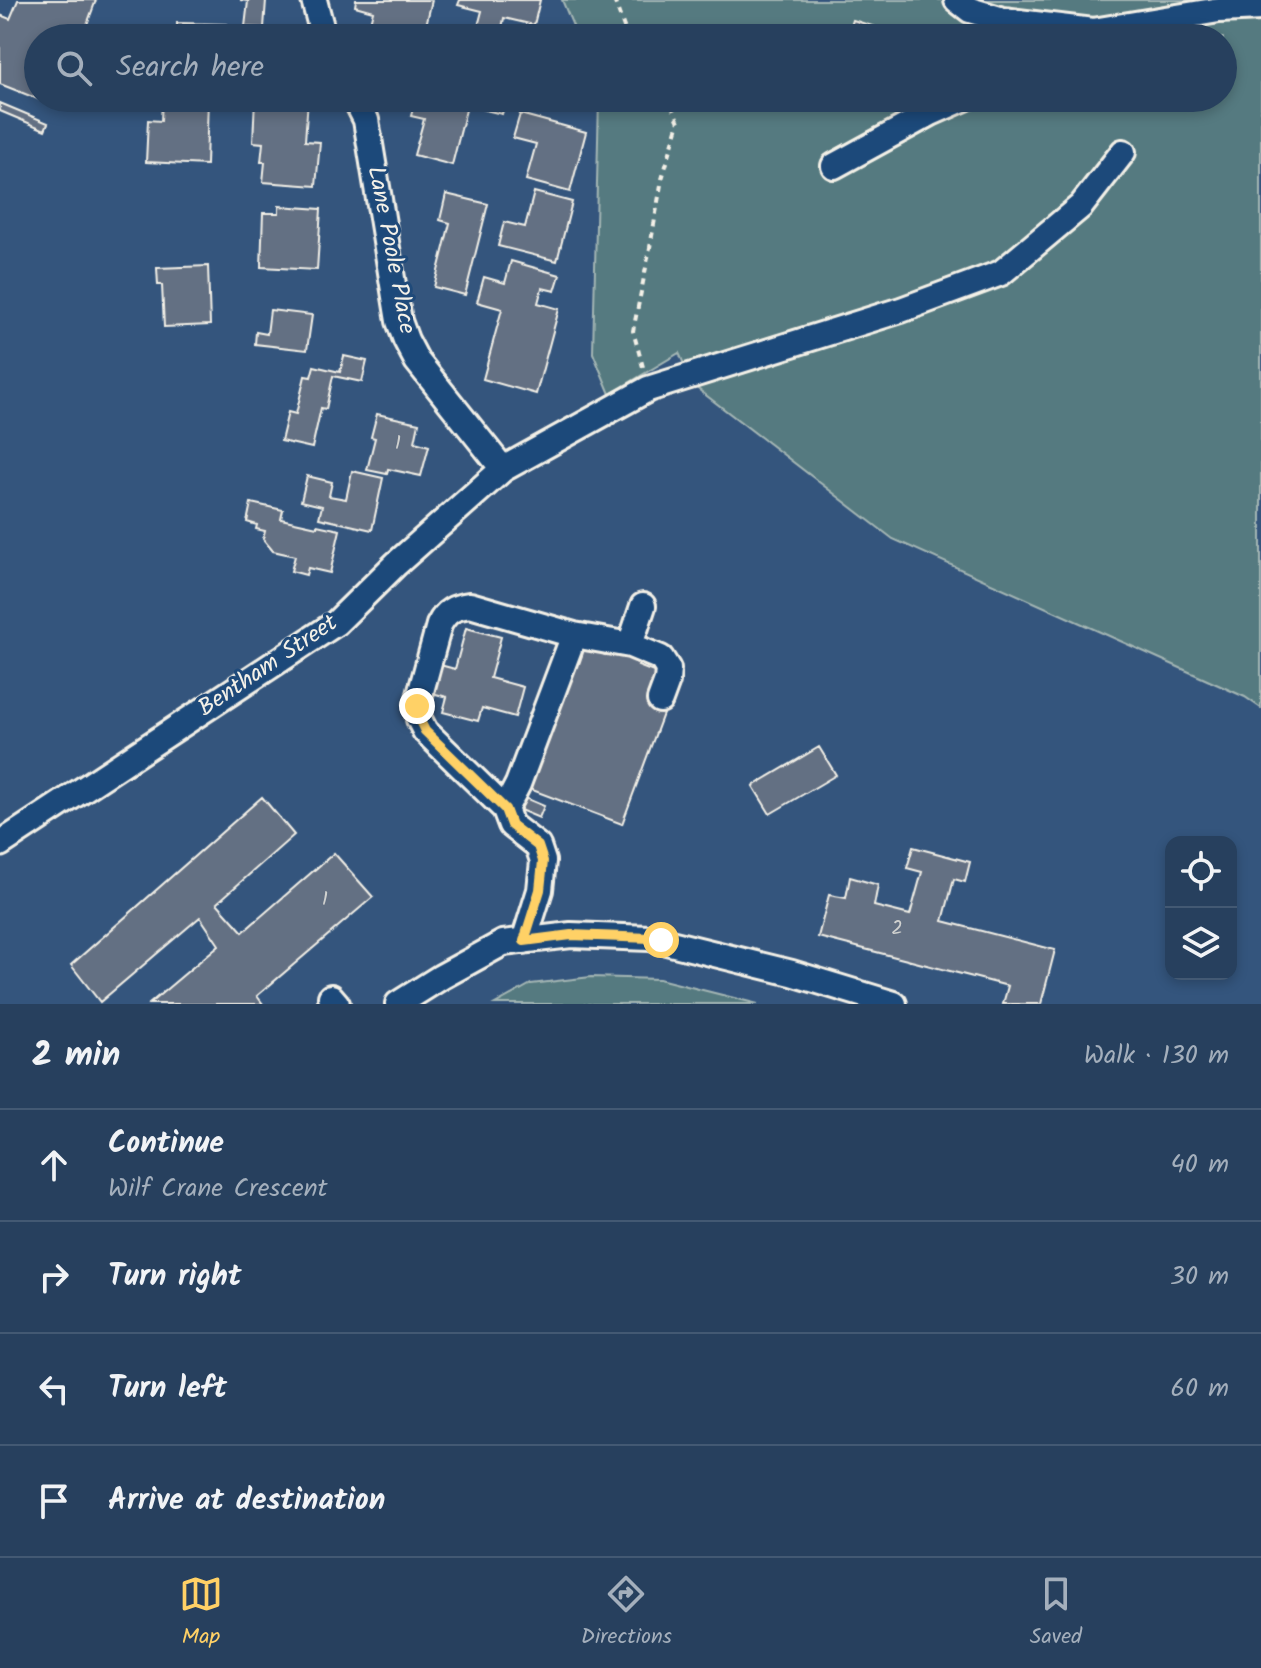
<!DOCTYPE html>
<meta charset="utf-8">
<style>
:root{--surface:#27405e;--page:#334b67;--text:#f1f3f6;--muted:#a4afbc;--line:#435973;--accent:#ffd166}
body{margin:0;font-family:Kalam,sans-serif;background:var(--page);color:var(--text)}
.controls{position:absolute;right:24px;bottom:24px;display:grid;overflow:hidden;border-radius:16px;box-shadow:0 4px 12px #0003}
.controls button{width:72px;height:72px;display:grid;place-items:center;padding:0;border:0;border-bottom:2px solid var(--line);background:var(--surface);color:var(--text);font:40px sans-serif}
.stop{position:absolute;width:24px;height:24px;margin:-18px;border:6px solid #ffd166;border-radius:50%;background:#fff}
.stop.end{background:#ffd166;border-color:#fff;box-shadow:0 2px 8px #0008}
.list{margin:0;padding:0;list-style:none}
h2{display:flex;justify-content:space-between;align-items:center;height:104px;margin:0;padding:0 32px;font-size:34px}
h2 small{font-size:26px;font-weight:400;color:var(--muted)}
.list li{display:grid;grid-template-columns:52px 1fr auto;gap:24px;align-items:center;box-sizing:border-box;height:112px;padding:0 32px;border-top:2px solid var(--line)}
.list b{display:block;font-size:30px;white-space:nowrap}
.list p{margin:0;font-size:26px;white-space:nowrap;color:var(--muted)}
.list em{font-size:26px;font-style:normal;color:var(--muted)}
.icon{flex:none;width:44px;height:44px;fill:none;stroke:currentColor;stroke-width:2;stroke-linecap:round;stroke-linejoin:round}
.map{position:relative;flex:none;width:1261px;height:1004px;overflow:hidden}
.search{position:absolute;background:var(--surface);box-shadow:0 4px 12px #0003;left:24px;right:24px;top:24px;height:88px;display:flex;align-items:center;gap:20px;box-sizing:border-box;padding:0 28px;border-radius:44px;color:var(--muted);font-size:30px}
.sheet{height:552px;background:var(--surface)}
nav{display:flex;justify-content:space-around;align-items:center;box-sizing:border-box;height:112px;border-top:2px solid var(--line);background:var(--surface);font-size:22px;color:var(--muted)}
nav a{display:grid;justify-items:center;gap:4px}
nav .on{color:var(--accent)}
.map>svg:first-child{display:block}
.green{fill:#557a80;stroke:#a4b6b4;stroke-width:2}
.building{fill:#647083;stroke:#f4f1e8;stroke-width:2}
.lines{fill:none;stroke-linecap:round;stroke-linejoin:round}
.minor-casing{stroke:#f4f1e8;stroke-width:30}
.path{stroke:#f4f1e8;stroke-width:4;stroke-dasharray:6 6;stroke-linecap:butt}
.minor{stroke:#1f4a7a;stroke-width:24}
.route{stroke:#ffd166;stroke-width:10}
.labels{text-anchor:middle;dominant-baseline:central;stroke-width:6;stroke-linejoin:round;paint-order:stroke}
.number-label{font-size:20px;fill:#d0d1cf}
.street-label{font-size:24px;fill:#f4f1e8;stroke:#1f4a7a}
</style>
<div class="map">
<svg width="1261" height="1004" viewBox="0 0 1261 1004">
<rect width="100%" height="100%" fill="#34557d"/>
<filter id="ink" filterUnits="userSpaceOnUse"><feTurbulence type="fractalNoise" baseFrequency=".0125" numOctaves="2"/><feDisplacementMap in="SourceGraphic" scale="16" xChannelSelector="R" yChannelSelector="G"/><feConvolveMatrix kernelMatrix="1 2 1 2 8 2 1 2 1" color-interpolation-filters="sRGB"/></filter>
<g filter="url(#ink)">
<path class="green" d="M562 0H1261V708L1245 697 893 539 694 386 679 353 610 394 593 353 599 98H1223V38H578Z
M591 977 659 979 758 1004H495L531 984Z"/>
<path class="building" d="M18 0H96L82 38H38V98H61L58 107 0 84V15L10 19Z
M240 0H266L264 28 245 27 248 1Z
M356 0H432L423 38H394L396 33 369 27 373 11 355 6Z
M460 0H540L534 25 504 18 500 38 476 34 482 11 458 5Z
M853 20 894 33 892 38H847Z
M177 23 227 24 226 38H177Z
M162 98H208L206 165 146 162 148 120 161 121Z
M255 98H308L305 141 320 142 316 186 263 182 265 162H261L263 143 253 142Z
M404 98H469L452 165 414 155 424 119 411 116 414 104 403 101Z
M484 98H547L544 110 506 100 502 114 481 109Z
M0 103 48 123 45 130 0 111Z
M520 114 586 132 570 192 526 180 536 144 513 138Z
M534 192 572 202 557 261 498 246 504 222 525 227Z
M446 194 488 204 465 295 434 287 450 223 440 220Z
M279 206 321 209 317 270 261 267 263 213H279Z
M511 261 560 275 555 291 542 288 538 303 559 309 536 394 483 379 502 309 477 302 484 277 505 283Z
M208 266 210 325 164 327 162 285H158L157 268Z
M270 310 312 315 307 350 255 344 256 332 267 334Z
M344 356 367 361 362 382 333 376 326 409 321 408 312 448 281 441 288 412 296 414 305 376 311 377 314 366 340 372Z
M377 414 419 423 415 442 429 446 421 476 388 469 387 474 367 470 375 438 371 437Z
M352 471 383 478 372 530 319 518 322 506 301 501 307 476 332 482 329 496 346 499Z
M251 503 283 510 281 519 317 527V525L340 530 330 573 308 568 306 575 291 571 295 556 273 551 263 539 265 531 256 529 257 525 247 522Z
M466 628 501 637 490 678 523 687 515 717 482 708 478 721 443 712 447 697 432 693 440 665 455 669Z
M585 647 605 655 608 648 641 660 638 666 664 676 667 703 622 824 527 788 573 665 578 667Z
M819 747 836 775 770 814 753 786Z
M262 797 294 835 217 903 243 932 334 853 373 897 257 996 263 1004H149L219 945 200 917 100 1002 71 965Z
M525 798 544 806 539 818 520 810Z
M913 847 970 862 965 882 954 879 943 921 1055 950 1041 1004H1003L1008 986 818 937 829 895 846 898 850 877 878 885 874 906 910 915 922 872 907 868Z"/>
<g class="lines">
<g class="minor-casing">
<path id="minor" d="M314 0 324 38
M957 0 970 10 1003 20 1093 31 1219 10 1261 8
M355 98 366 120 399 321 406 340 417 361 503 469
M834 166 931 113 965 98
M630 645 643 606
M505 809 518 784 574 635
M0 844 336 623 396 564 503 469 648 389 901 310 1001 273 1081 206 1123 152
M524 941 540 890 543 861 538 846 511 825 505 809 425 731 419 719 417 706 439 625C446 611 454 607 470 605L574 635 630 645 661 658 668 669 667 681 660 700
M331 997 337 1004
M398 1004 441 977 503 943 571 935 650 938 792 973 894 1004"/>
</g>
<path class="path" d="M614 0 628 38
M643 367 633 331 649 253 662 179 679 122 668 98"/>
<use href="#minor" class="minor"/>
</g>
</g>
<g class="lines" filter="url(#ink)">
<path class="route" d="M417 706 419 719 425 731 505 809 511 825 538 846 543 861 540 890 524 941 571 935 650 938 661 940"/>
</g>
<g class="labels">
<g class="number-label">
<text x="398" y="444">1</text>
<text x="325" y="900">1</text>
<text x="897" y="929">2</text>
</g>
<g class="street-label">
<text transform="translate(391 250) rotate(79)">Lane Poole Place</text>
<text transform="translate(268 666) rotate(-34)">Bentham Street</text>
</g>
</g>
</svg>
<div class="controls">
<button><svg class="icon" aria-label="locate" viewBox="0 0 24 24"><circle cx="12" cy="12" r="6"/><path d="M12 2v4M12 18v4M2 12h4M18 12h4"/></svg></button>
<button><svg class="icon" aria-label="layers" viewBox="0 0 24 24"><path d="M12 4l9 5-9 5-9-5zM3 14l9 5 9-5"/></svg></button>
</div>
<div class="stop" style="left:661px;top:940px"></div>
<div class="stop end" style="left:417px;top:706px"></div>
<div class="search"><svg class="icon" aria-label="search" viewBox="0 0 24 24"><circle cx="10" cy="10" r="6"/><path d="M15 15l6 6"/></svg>Search here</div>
</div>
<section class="sheet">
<h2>2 min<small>Walk · 130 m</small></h2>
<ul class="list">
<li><svg class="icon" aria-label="ahead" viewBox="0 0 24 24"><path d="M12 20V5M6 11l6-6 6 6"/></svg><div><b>Continue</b><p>Wilf Crane Crescent</p></div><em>40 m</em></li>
<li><svg class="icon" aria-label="right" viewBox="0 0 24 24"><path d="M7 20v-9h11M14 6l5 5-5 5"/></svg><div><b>Turn right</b></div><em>30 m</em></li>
<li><svg class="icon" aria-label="left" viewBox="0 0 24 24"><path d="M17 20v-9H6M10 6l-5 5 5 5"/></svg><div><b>Turn left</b></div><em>60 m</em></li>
<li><svg class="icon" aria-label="arrive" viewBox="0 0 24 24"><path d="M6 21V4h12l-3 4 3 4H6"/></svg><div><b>Arrive at destination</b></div></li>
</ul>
</section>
<nav>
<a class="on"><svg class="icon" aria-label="map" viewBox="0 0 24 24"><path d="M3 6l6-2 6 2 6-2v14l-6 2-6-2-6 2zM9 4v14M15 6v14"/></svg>Map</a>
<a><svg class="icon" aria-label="directions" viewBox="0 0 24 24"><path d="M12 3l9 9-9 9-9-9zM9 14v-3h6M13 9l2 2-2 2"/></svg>Directions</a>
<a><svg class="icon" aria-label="saved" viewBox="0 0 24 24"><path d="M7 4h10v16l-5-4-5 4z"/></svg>Saved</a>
</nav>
